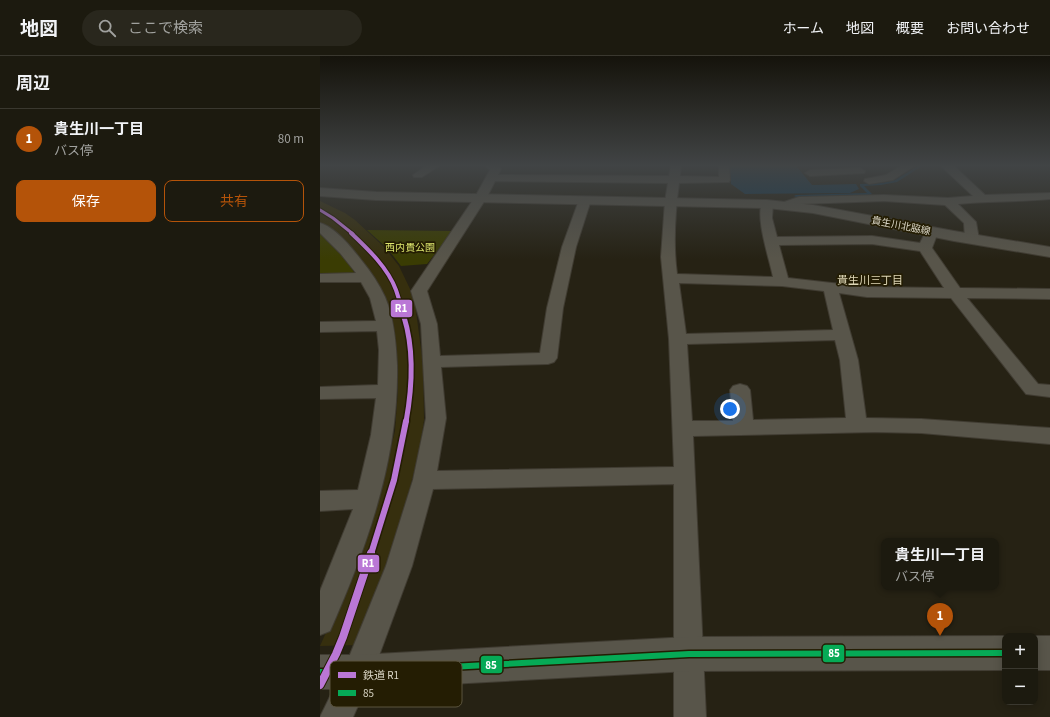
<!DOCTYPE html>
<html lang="ja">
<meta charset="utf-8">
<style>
:root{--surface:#1c1a0f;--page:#29271d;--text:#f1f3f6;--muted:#a0a19e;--line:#3a382f;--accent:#b45309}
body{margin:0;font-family:"Source Sans 3","Noto Sans JP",sans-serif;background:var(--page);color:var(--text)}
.controls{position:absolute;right:12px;bottom:12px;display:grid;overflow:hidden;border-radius:8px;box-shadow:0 2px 10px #0003}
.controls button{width:36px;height:36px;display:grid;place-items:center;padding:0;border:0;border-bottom:1px solid var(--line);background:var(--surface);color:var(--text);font:20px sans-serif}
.you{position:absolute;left:410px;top:353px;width:14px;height:14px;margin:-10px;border:3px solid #fff;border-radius:50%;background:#1a73e8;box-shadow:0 0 0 6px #1a73e833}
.badge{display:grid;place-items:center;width:26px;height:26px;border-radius:50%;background:var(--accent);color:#fff;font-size:13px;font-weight:700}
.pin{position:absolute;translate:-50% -33px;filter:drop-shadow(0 1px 2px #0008)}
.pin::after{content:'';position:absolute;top:21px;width:14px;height:12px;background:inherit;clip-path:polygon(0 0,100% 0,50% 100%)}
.popup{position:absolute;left:561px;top:482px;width:118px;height:52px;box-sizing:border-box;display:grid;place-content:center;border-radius:8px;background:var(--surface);filter:drop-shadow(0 1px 3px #0005);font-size:13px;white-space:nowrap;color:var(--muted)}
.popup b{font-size:15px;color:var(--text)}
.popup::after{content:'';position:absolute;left:50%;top:100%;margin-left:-8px;border:8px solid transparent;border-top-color:var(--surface)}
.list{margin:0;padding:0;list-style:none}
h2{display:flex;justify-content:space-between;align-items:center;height:52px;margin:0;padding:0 16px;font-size:17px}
h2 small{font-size:13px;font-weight:400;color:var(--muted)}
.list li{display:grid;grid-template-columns:26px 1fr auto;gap:12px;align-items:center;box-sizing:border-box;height:60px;padding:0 16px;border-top:1px solid var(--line)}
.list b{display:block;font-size:15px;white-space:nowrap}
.list p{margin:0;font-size:13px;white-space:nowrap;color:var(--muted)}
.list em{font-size:13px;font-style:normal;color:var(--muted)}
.actions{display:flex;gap:8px;padding:12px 16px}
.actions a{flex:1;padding:9px 0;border:1px solid var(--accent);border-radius:8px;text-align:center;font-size:14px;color:var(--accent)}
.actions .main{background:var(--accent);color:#fff}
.icon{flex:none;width:22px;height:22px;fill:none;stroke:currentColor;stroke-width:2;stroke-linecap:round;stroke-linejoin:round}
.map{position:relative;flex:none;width:730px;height:661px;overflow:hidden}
header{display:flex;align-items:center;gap:24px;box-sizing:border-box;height:56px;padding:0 20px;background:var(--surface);border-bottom:1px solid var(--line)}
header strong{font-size:19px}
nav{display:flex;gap:22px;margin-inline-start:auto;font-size:14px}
.search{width:280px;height:36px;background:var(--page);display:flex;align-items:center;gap:10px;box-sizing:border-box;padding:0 14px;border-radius:22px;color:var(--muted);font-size:15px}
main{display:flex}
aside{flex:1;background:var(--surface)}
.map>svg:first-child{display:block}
.built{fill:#362f0e}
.green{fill:#3a3c03}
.water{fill:#143b54}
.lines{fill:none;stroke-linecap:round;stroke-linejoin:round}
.stream{fill:#143b54;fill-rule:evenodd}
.minor-casing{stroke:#403c32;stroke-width:2}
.tertiary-casing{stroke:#403c32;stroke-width:2}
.secondary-casing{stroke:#403c32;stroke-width:2}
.minor{fill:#58554a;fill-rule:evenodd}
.tertiary{fill:#58554a;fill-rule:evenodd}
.secondary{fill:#58554a;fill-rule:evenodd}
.bus-1-casing{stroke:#241d03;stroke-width:9}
.bus-1{stroke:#06aa56;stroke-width:6}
.rail-1-far4-casing{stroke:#241d03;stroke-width:5}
.rail-1-far3-casing{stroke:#241d03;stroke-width:6}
.rail-1-far2-casing{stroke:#241d03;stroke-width:8}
.rail-1-far1-casing{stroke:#241d03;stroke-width:9}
.rail-1-casing{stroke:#241d03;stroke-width:10}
.rail-1-far4{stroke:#ba77d6;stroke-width:3}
.rail-1-far3{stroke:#ba77d6;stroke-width:4}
.rail-1-far2{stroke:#ba77d6;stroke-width:5}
.rail-1-far1{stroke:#ba77d6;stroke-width:6}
.rail-1{stroke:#ba77d6;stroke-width:8}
.labels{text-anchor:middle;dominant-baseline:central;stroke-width:3.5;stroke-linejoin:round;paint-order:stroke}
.far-street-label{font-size:10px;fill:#dad6c6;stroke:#241d03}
.far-park-label{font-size:10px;fill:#dce56c;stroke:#241d03}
.far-neighbourhood-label{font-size:11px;fill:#dfd8b8;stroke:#241d03}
.key{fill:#241d03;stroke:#5b543e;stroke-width:1}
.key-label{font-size:11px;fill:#dad6c6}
.line-badge{stroke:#241d03;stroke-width:1.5}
.badge-label{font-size:11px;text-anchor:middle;font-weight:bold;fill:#fff}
</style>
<header>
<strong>地図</strong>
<div class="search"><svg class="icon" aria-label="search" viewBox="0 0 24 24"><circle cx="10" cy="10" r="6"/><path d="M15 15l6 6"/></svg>ここで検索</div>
<nav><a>ホーム</a><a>地図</a><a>概要</a><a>お問い合わせ</a></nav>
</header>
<main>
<aside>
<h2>周辺<small></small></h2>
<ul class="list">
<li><span class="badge">1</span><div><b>貴生川一丁目</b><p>バス停</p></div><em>80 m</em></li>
</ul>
<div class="actions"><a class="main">保存</a><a>共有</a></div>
</aside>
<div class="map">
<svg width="730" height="661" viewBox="0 0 730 661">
<rect width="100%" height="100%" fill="#262214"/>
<path class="built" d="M0 145 25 157 35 164 64 191 79 210 90 233 95 248 103 308 104 364 99 397 76 484 39 589 0 590 24 536 66 411 75 375 78 334 77 298 73 271 67 247 57 225 35 196 0 167Z"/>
<path class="green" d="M47 174 133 175 107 208 81 210 67 192Z
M0 178C15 189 26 202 35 218H0Z"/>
<path class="water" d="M409 110H478L477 111 492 129 536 128 539 133 530 137 425 138 411 128Z"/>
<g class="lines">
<path class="stream" d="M598 110H602L577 126 561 129 544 130 552 138 550 139 476 141 474 140 476 139 547 137 540 130V128L561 127 575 124Z"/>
<g class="minor-casing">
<path id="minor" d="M106 110H119L102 121H94L93 119Z
M165 110 180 111 181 113 178 119 349 120 351 110H361L360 120 399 121V110H409L410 124 409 126 359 127C355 157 353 188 357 218L453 221C450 205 434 159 443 145H451L453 148 452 162 457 181 552 180 600 187 607 173H617L618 176 612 192 640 232 730 233V243L647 242 718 328 730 329V341L706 338 631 242 547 241 519 237 538 304 546 362 601 363 730 372V388L601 377 555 376 373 380 386 661H354V428L113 433 92 510 53 616 33 661H0L27 606 66 510 93 424 106 362 101 268 91 235 155 141 170 114ZM175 125 348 127 345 145 341 201 349 283 354 411 117 415 126 362 121 311 228 308 234 306 237 302 243 252 256 191 271 144 269 142H261L259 144 242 191 227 252 220 297 120 300 117 268 107 235 167 141ZM552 188 600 195 624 232 547 231 468 222 459 189ZM359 227 462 230 504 235 513 274 366 278ZM515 284 520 304 526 362 433 364 430 334 427 330 420 328 413 330 410 334 413 365H372L367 288Z
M581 110H594L573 124 549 128 544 125 545 123 566 119Z
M621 110H634L665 139 730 137V143C699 146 669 145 638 148L656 166 659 183 657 186H647L645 183 644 167 625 149 564 145 480 148 468 153 464 152 462 149 464 146 479 141 564 139 628 142 653 140Z
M540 112 545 115 544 117 490 120 485 117 490 114Z
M0 167C15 171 33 193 42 205 51 216 59 228 65 241 74 262 76 287 77 309 79 402 47 491 10 575L0 579V535L33 453 0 455V435L38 434 51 379 56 342 0 343V331L58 329 59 294 57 275 0 276V266L56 265 50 242 41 226H0V218L36 217 20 197 0 177Z"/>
</g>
<g class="tertiary-casing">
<path id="tertiary" d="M685 580V614L369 615 38 633H0V599H38L369 581Z
M715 580H730V614H715Z"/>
</g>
<g class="secondary-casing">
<path id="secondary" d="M0 132 56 136 447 144 493 149 634 175 730 191V201L634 185 493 157 447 152 56 144 0 140Z"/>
</g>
<use href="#minor" class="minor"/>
<use href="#tertiary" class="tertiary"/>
<use href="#secondary" class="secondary"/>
<g class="bus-1-casing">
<path id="bus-1" d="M0 616H38L369 598 685 597"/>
</g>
<use href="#bus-1" class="bus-1"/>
<g class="rail-1-far4-casing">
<path id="rail-1-far4" d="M0 154 13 162 33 178"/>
</g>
<g class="rail-1-far3-casing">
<path id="rail-1-far3" d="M31 177C48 193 68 212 76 234 79 243 82 253 84 262"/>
</g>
<g class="rail-1-far2-casing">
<path id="rail-1-far2" d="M84 261C94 293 92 333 86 366"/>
</g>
<g class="rail-1-far1-casing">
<path id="rail-1-far1" d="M51 498 74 424 86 365"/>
</g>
<g class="rail-1-casing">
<path id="rail-1" d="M0 629 16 598 23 581 51 497"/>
</g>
<use href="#rail-1-far4" class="rail-1-far4"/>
<use href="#rail-1-far3" class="rail-1-far3"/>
<use href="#rail-1-far2" class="rail-1-far2"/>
<use href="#rail-1-far1" class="rail-1-far1"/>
<use href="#rail-1" class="rail-1"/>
</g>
<linearGradient id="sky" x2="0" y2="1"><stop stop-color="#15130b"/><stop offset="0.54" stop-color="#414445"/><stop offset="1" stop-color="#414445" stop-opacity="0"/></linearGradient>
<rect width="730" height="203" fill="url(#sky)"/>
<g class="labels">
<g class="far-street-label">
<text transform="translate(581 170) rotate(11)">貴生川北脇線</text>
</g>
<g class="far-park-label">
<text x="90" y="192">西内貴公園</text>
</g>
<g class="far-neighbourhood-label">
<text x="550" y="224">貴生川三丁目</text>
</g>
</g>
<rect x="10" y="605" width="132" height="46" rx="6" class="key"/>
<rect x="18" y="616" width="18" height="6" fill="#ba77d6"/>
<rect x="18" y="634" width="18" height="6" fill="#06aa56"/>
<g class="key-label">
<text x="43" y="623">鉄道 R1</text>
<text x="43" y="641">85</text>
</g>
<g class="line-badge">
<rect x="70" y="243" width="23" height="19" rx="4" fill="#ba77d6"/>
<rect x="37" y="498" width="23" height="19" rx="4" fill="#ba77d6"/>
<rect x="502" y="588" width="23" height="19" rx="4" fill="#06aa56"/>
<rect x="160" y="599" width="23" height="19" rx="4" fill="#06aa56"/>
</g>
<g class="badge-label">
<text x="81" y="256">R1</text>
<text x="48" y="511">R1</text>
<text x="514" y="601">85</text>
<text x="171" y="613">85</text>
</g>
</svg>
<div class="controls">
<button>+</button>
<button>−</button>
</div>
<div class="you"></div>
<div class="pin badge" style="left:620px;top:580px">1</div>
<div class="popup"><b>貴生川一丁目</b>バス停</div>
</div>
</main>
